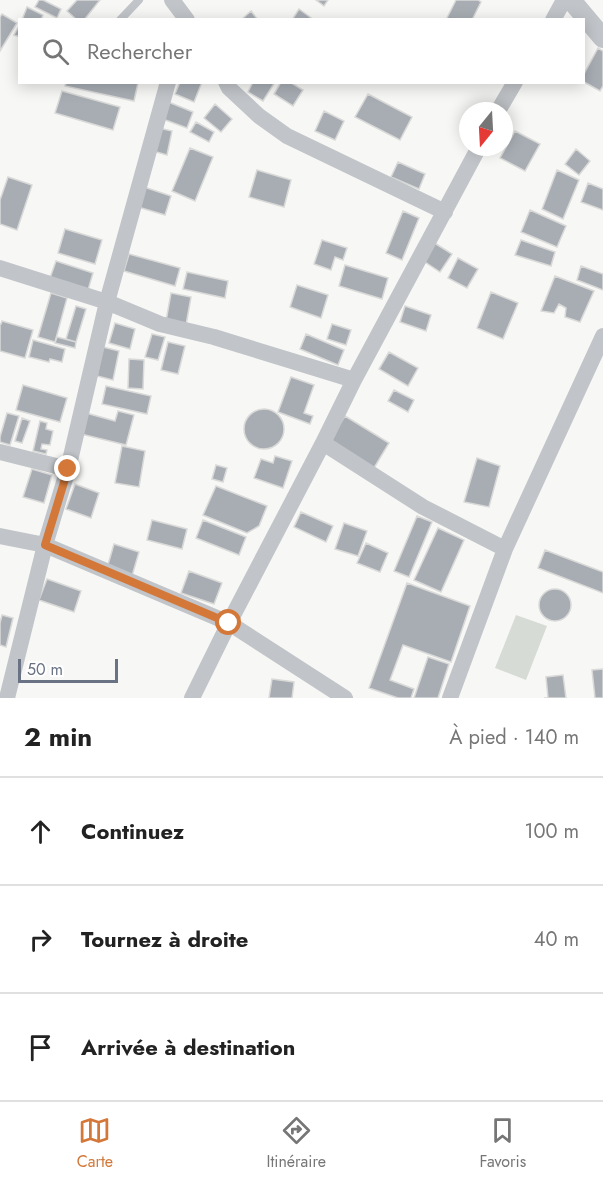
<!DOCTYPE html>
<html lang="fr">
<meta charset="utf-8">
<style>
:root{--surface:#fff;--page:#f2f2f2;--text:#222;--muted:#767676;--line:#e0e0e0;--accent:#d37839}
body{margin:0;font-family:Jost,sans-serif;background:var(--page);color:var(--text)}
.compass{position:absolute;left:459px;top:102px;width:54px;height:54px;border-radius:50%;background:var(--surface);box-shadow:0 3px 15px #0003;rotate:198deg}
.scale{position:absolute;left:18px;bottom:15px;width:100px;box-sizing:border-box;padding-left:6px;border:3px solid #697383;border-top:0;font-size:16px;line-height:21px;white-space:nowrap;color:#697383;-webkit-text-stroke:4px #fff;paint-order:stroke}
.stop{position:absolute;width:18px;height:18px;margin:-14px;border:4px solid #d37839;border-radius:50%;background:#fff}
.stop.end{background:#d37839;border-color:#fff;box-shadow:0 2px 6px #0008}
.list{margin:0;padding:0;list-style:none}
h2{display:flex;justify-content:space-between;align-items:center;height:78px;margin:0;padding:0 24px;font-size:26px}
h2 small{font-size:20px;font-weight:400;color:var(--muted)}
.list li{display:grid;grid-template-columns:39px 1fr auto;gap:18px;align-items:center;box-sizing:border-box;height:108px;padding:0 24px;border-top:2px solid var(--line)}
.list b{display:block;font-size:22px;white-space:nowrap}
.list em{font-size:20px;font-style:normal;color:var(--muted)}
.icon{flex:none;width:33px;height:33px;fill:none;stroke:currentColor;stroke-width:2;stroke-linecap:round;stroke-linejoin:round}
.map{position:relative;flex:none;width:603px;height:698px;overflow:hidden}
.search{position:absolute;background:var(--surface);box-shadow:0 3px 15px #0003;left:18px;right:18px;top:18px;height:66px;display:flex;align-items:center;gap:15px;box-sizing:border-box;padding:0 21px;border-radius:0px;color:var(--muted);font-size:22px}
.sheet{height:402px;background:var(--surface)}
nav{display:flex;justify-content:space-around;align-items:center;box-sizing:border-box;height:84px;border-top:2px solid var(--line);background:var(--surface);font-size:16px;color:var(--muted)}
nav a{display:grid;justify-items:center;gap:3px}
nav .on{color:var(--accent)}
.map>svg:first-child{display:block}
.green{fill:#d6dcd5}
.building{fill:#a8adb4;stroke:#d9d9d8;stroke-width:1.5}
.lines{fill:none;stroke-linecap:round;stroke-linejoin:round}
.service{stroke:#c1c4c8;stroke-width:8}
.minor{stroke:#c1c4c8;stroke-width:16}
.tertiary{stroke:#c1c4c8;stroke-width:20}
.route{stroke:#d37839;stroke-width:8}
</style>
<div class="map">
<svg width="603" height="698" viewBox="0 0 603 698">
<rect width="100%" height="100%" fill="#f7f8f5"/>
<path class="green" d="M516 615 547 626 526 680 495 668Z"/>
<path class="building" d="M39 0H43L61 9 57 18 35 7Z
M77 0H100L84 20H77L67 11Z
M316 0H328L324 6Z
M456 0H478L481 2 472 20H446Z
M27 7 43 15 41 20H22Z
M299 9 314 20H292Z
M251 11 258 20H241Z
M2 14 17 23 0 51V17Z
M20 24V37L14 35Z
M598 48 603 51V86L600 91 584 82V74Z
M66 82H134L138 83 134 101 65 86Z
M180 82H202L194 102 175 94Z
M253 82H275L263 101 248 92Z
M281 82H294L293 84 303 90 293 106 274 94Z
M62 91 120 107 113 130 55 113Z
M368 94 412 117 400 140 355 117Z
M166 101 193 112 187 128 160 118Z
M215 104 232 119 221 132 204 118Z
M324 111 344 121 335 140 315 131Z
M196 122 214 132 209 142 190 132Z
M159 128 172 131 167 155 153 151Z
M515 131 540 144 525 171 500 158Z
M190 148 213 157 195 201 172 191Z
M576 149 590 161 579 175 565 164Z
M398 162 425 174 419 189 391 177Z
M257 170 291 180 284 207 249 197Z
M557 170 579 180 563 219 542 209Z
M8 177 32 185 17 230 0 224V200Z
M588 183 603 189V210L581 202Z
M144 187 171 196 165 215 138 207Z
M530 210 566 226 557 247 521 232Z
M403 211 419 218 402 260 386 253Z
M65 229 102 240 95 264 58 253Z
M322 240 347 248 343 260 335 257 331 270 314 264Z
M521 240 555 252 551 266 515 255Z
M433 242 452 254 440 272 422 260Z
M129 254 180 268 175 286 124 271Z
M458 258 478 269 467 288 448 278Z
M56 261 93 273 88 290 50 278Z
M345 265 388 278 382 299 339 286Z
M581 266 603 274V290L577 280Z
M187 272 228 281 225 298 183 289Z
M555 276 594 291 580 322 565 317 566 308 559 304 554 313 541 311Z
M297 285 328 295 321 318 290 307Z
M491 292 518 303 503 339 477 328Z
M51 293 67 298 55 342 38 337Z
M171 293 191 297 186 325 166 321Z
M76 306 86 309 76 342 66 339Z
M405 306 431 315 426 331 400 322Z
M2 321 33 330 25 358 0 351V324H1Z
M115 323 135 329 130 349 109 343Z
M332 324 351 330 346 345 327 339Z
M152 334 165 337 158 360 145 357Z
M306 334 344 350 338 365 300 349Z
M57 337 76 342 75 348 55 343Z
M33 340 65 349 62 362 50 359 49 362 29 357Z
M168 342 185 346 178 374 161 370Z
M103 347 119 351 113 380 97 376Z
M389 352 418 368 408 386 379 369Z
M129 359 144 360 143 389 128 388Z
M291 377 314 385 304 413 313 416 310 424 278 412Z
M23 385 67 398 60 422 16 410Z
M106 386 151 396 147 414 102 404Z
M394 390 414 400 408 412 388 401Z
M244 429a20 20 0 1 1 40 0a20 20 0 1 1-40 0Z
M118 411 134 415 126 445 81 434 86 413 115 421Z
M7 413 19 416 10 445 0 442V437Z
M345 416 389 443 374 468 329 441Z
M22 418 30 421 22 443 15 441Z
M40 421 47 423 46 429 53 431 50 445 42 444 41 449 47 450 46 454 33 451Z
M122 446 145 451 139 487 115 483Z
M275 456 292 461 283 488 254 478 261 459 273 463Z
M477 458 500 466 489 507 464 502Z
M216 465 227 468 223 482 212 479Z
M32 469 52 475 44 503 23 497Z
M75 484 99 493 91 518 66 509Z
M216 486 267 506 259 526 247 533 203 515Z
M301 512 333 526 326 542 294 527Z
M417 516 432 522 409 577 394 571Z
M152 520 187 529 182 549 147 540Z
M203 520 246 537 239 555 196 538Z
M344 523 367 531 358 556 335 549Z
M438 528 464 540 441 592 414 580Z
M366 543 388 553 380 572 357 563Z
M114 544 139 552 132 576 107 568Z
M545 550 603 572V593L538 568Z
M189 571 222 583 214 604 181 593Z
M47 579 81 591 74 612 39 600Z
M407 583 470 606 451 662 403 645 390 680 414 689 411 698H398L369 688Z
M539 605a16 16 0 1 1 32 0a16 16 0 1 1-32 0Z
M2 615 13 618 6 647 0 645V623Z
M428 657 449 664 438 698H414Z
M603 669V698H595L592 670Z
M563 675 566 698H544H548L546 677Z
M272 679 294 682 292 698H269Z"/>
<g class="lines">
<path class="service" d="M120 20 139 0"/>
<path class="minor" d="M172 0 187 20
M553 20 564 0
M226 82 229 88 259 116 287 136 445 212
M498 111 515 82
M0 268 107 302 160 324 214 337 354 380
M323 443 423 507 505 549
M0 452 68 469
M0 536 45 545 229 623 345 698
M7 698 45 545 68 469 107 302 168 82
M192 698 229 623 323 443 354 380 479 147
M450 698 505 549 603 336"/>
<path class="tertiary" d="M571 0 603 38"/>
</g>
<g class="lines">
<path class="route" d="M68 469 45 545 229 623"/>
</g>
</svg>
<svg class="compass" viewBox="-18 -18 36 36"><path d="M0-13l5 13h-10z" fill="#e53935"/><path d="M0 13l5-13h-10z" fill="#767676"/></svg>
<div class="scale">50 m</div>
<div class="stop" style="left:229px;top:623px"></div>
<div class="stop end" style="left:68px;top:469px"></div>
<div class="search"><svg class="icon" aria-label="search" viewBox="0 0 24 24"><circle cx="10" cy="10" r="6"/><path d="M15 15l6 6"/></svg>Rechercher</div>
</div>
<section class="sheet">
<h2>2 min<small>À pied · 140 m</small></h2>
<ul class="list">
<li><svg class="icon" aria-label="ahead" viewBox="0 0 24 24"><path d="M12 20V5M6 11l6-6 6 6"/></svg><div><b>Continuez</b></div><em>100 m</em></li>
<li><svg class="icon" aria-label="right" viewBox="0 0 24 24"><path d="M7 20v-9h11M14 6l5 5-5 5"/></svg><div><b>Tournez à droite</b></div><em>40 m</em></li>
<li><svg class="icon" aria-label="arrive" viewBox="0 0 24 24"><path d="M6 21V4h12l-3 4 3 4H6"/></svg><div><b>Arrivée à destination</b></div></li>
</ul>
</section>
<nav>
<a class="on"><svg class="icon" aria-label="map" viewBox="0 0 24 24"><path d="M3 6l6-2 6 2 6-2v14l-6 2-6-2-6 2zM9 4v14M15 6v14"/></svg>Carte</a>
<a><svg class="icon" aria-label="directions" viewBox="0 0 24 24"><path d="M12 3l9 9-9 9-9-9zM9 14v-3h6M13 9l2 2-2 2"/></svg>Itinéraire</a>
<a><svg class="icon" aria-label="saved" viewBox="0 0 24 24"><path d="M7 4h10v16l-5-4-5 4z"/></svg>Favoris</a>
</nav>
